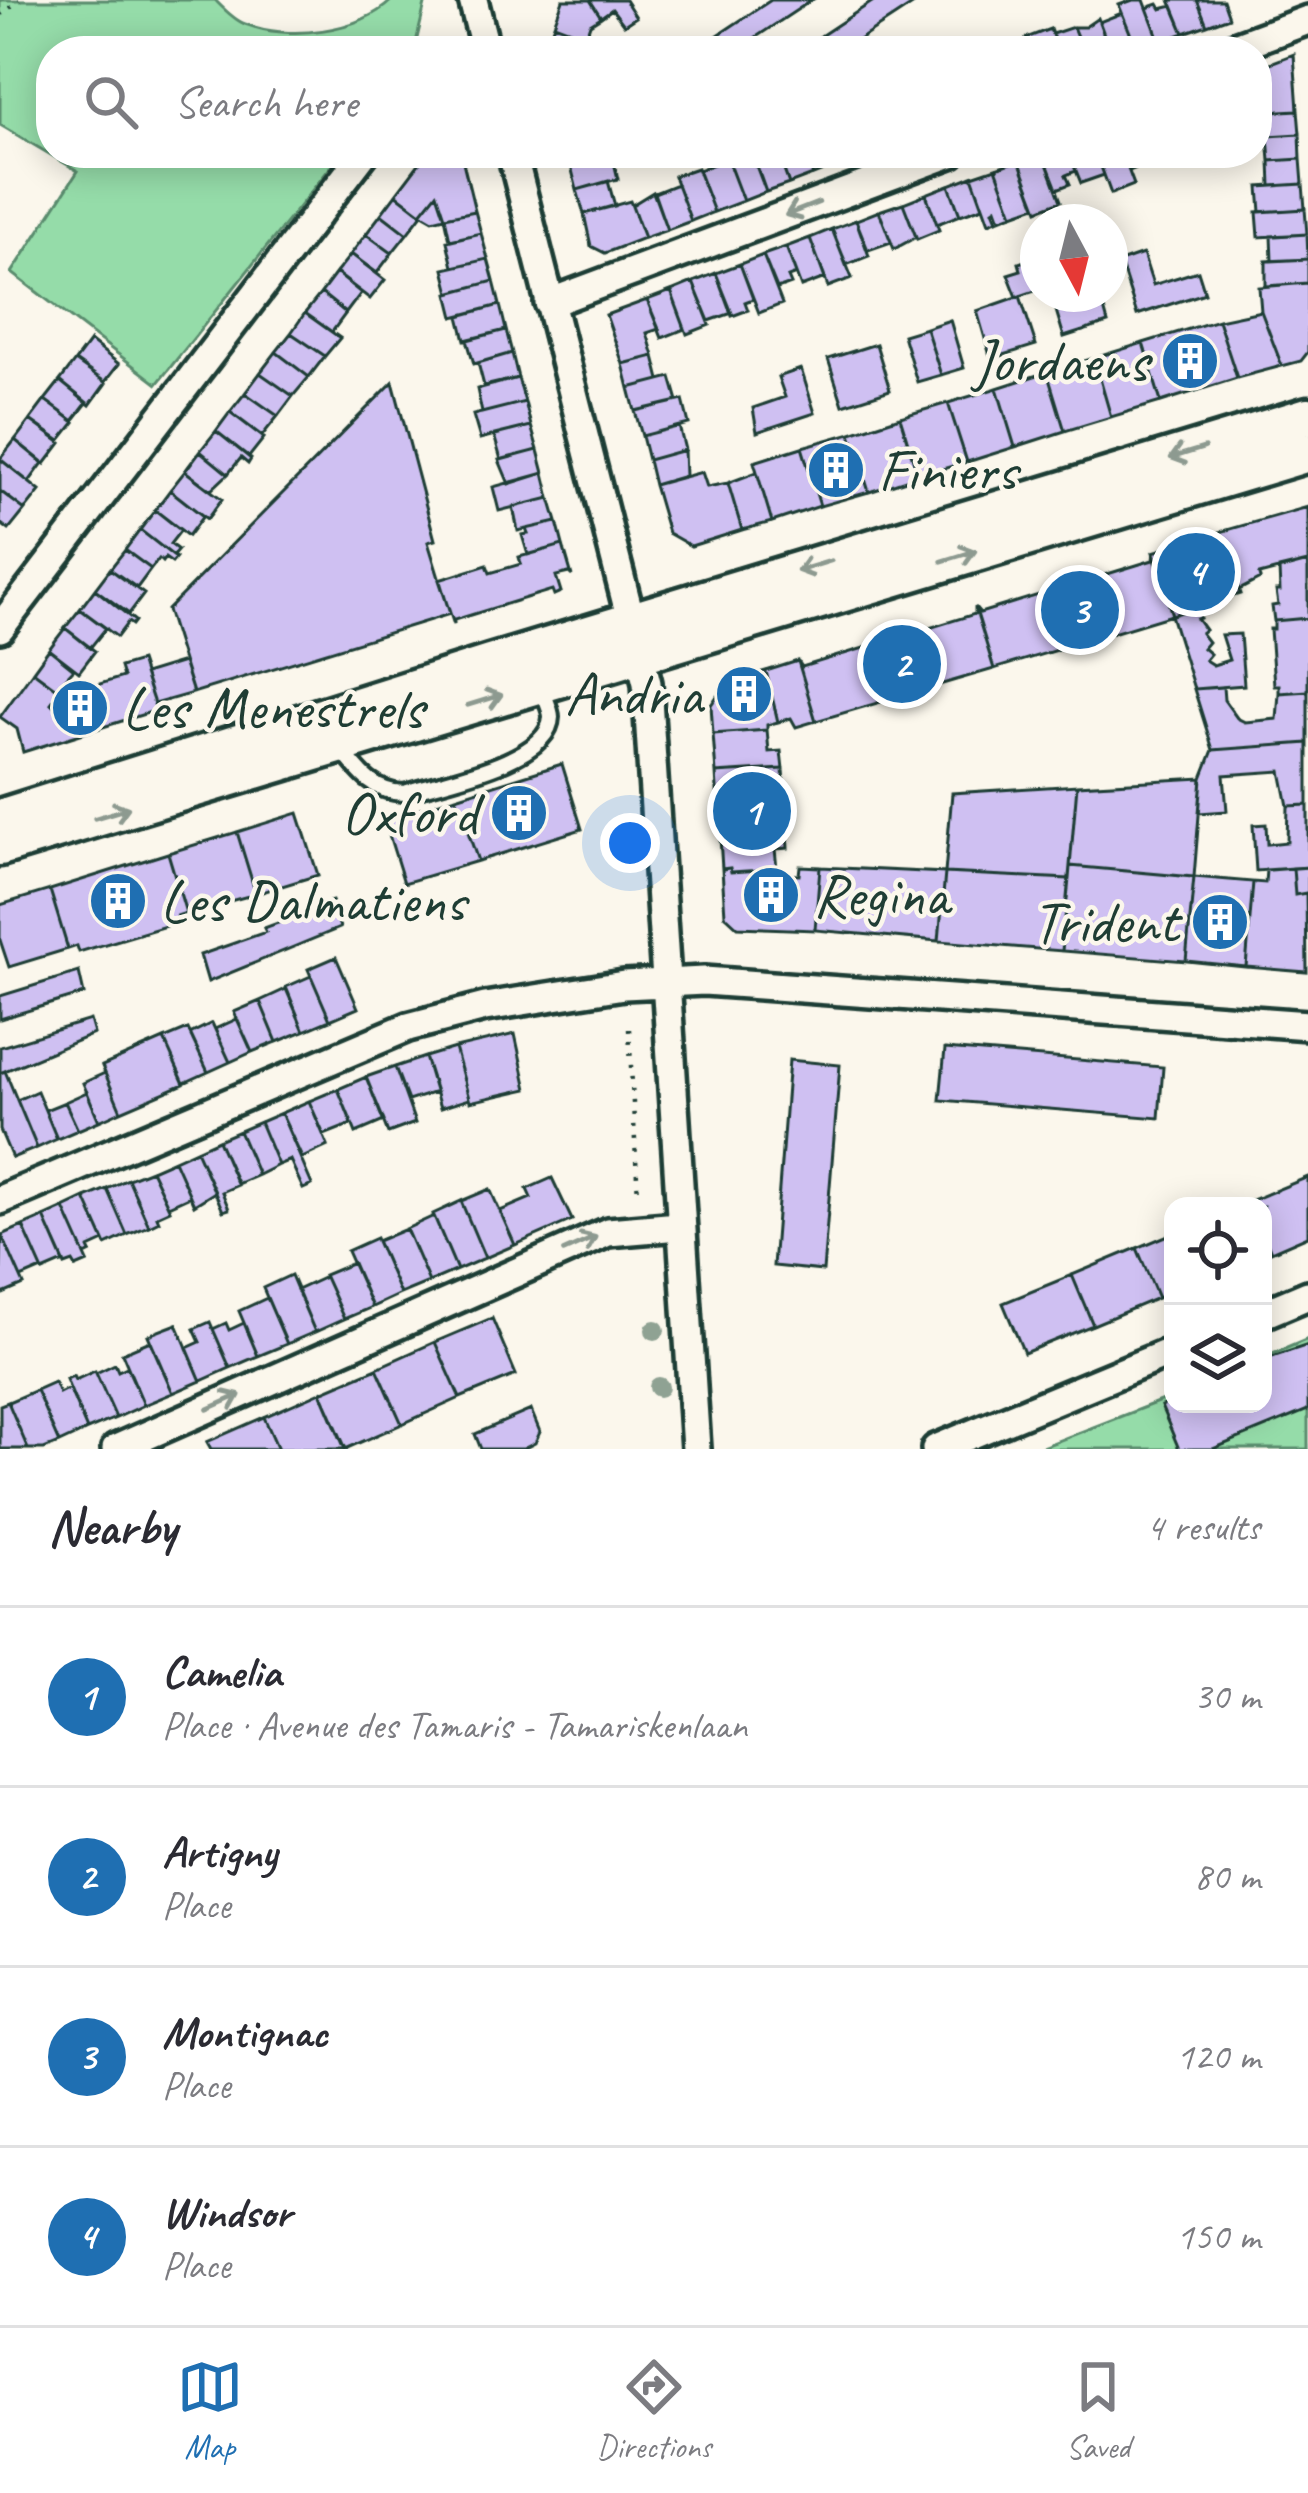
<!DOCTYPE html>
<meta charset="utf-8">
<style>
:root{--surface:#fff;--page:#f2f2f3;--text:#2b2b33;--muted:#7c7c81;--line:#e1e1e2;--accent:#1f6fb2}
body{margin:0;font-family:Caveat,sans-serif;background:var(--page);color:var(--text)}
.controls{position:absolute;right:36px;bottom:36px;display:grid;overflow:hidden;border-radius:24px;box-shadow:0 6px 30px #0003}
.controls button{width:108px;height:108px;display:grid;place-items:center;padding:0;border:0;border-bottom:3px solid var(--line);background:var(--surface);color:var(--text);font:60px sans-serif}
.compass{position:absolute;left:1020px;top:204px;width:108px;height:108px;border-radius:50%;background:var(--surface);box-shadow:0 6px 30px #0003;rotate:173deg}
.you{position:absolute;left:630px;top:843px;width:42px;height:42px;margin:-30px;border:9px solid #fff;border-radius:50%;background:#1a73e8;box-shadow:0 0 0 18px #1a73e833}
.badge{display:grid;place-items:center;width:78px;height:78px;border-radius:50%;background:var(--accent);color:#fff;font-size:39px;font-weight:700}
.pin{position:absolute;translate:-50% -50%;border:6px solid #fff;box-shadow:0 3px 12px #0006}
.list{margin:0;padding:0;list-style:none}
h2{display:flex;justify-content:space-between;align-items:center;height:156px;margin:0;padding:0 48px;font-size:51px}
h2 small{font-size:39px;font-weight:400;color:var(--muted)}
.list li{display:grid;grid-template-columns:78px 1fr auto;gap:36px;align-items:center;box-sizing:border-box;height:180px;padding:0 48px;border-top:3px solid var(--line)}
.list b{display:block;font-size:45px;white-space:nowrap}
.list p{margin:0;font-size:39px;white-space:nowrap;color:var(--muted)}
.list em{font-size:39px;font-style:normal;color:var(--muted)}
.icon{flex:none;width:66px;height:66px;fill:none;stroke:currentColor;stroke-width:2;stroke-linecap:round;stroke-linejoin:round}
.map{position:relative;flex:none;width:1308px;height:1449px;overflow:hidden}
.search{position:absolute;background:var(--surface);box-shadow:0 6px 30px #0003;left:36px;right:36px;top:36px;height:132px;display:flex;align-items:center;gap:30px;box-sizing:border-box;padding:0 42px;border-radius:48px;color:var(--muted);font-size:45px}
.sheet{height:876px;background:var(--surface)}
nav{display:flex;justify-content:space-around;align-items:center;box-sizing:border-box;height:168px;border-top:3px solid var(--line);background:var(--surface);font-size:33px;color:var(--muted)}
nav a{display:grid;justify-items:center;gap:6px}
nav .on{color:var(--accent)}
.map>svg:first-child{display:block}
.green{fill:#95dca9;stroke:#5a8c6e;stroke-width:3}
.building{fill:#cfc0f2;stroke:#1f3d34;stroke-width:3}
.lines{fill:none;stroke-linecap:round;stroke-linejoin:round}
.service-casing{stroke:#1f3d34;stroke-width:22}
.minor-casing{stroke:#1f3d34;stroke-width:36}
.tertiary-casing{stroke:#1f3d34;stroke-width:45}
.path{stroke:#1f3d34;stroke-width:4.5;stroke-dasharray:3 9;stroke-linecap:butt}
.service{stroke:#fbf7ec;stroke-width:14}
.minor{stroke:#fbf7ec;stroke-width:27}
.tertiary{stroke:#fbf7ec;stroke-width:36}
.tree{fill:#8fa293}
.oneway{stroke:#8d9a90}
.labels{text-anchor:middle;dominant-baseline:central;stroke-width:9;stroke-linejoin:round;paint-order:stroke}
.poi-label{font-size:60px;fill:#1f3d34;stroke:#fbf7ec;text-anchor:end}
</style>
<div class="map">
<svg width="1308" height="1449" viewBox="0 0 1308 1449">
<rect width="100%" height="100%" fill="#fbf7ec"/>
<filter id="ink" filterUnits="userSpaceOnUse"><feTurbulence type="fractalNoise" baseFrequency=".00833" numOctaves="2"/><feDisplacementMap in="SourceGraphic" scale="24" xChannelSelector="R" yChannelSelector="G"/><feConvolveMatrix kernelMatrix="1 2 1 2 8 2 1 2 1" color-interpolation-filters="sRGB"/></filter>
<g filter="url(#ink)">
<path class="green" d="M0 0H215C223 8 234 20 245 24 288 41 359 32 392 0H426L414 51H51V153H342L157 384 12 273 78 171 0 125Z
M1308 1339V1449H1037L1173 1396V1404H1263V1358Z"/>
<path class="building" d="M563 0H590L601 17 590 24 586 36 554 24Z
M590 0H625L636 17 624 25 612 9 601 17Z
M771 0H812L735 51H694Z
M875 0H920L842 51H815L810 43Z
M1133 0H1144L1160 42 1137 50 1119 5Z
M1170 0H1197L1207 25 1184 33Z
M1197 0H1223L1229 17 1207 25Z
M1158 4 1161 9 1173 6 1184 33 1160 42 1147 8Z
M1122 13 1137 50 1110 51 1099 22Z
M1098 18 1110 51H1083L1073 27H1085Z
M554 24 586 36 580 51H544Z
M1073 27 1083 51H1058L1052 34Z
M1050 29 1058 51H1031L1026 38Z
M1294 54 1298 110 1262 112V104H1257V68Z
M1298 110 1300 134 1268 136 1266 112Z
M1300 134 1301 159 1270 161 1268 136Z
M427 153 462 158 475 211 445 217 437 193 421 213 396 194Z
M752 153H778L789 184 766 192Z
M804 153 813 175 789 184 778 154Z
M804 153H831L836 166 813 175Z
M1036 153H1043L1061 201 1038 210 1019 160Z
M1043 153H1069L1076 171 1066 175 1070 184 1057 189Z
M1069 153H1096L1104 175 1081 183Z
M1096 153H1122L1134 185 1111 194Z
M1122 153H1150L1154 161 1129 171Z
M612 154 618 179 577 190 571 166Z
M752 155 766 192 743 201 729 164Z
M727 159 743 201 714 212 698 170Z
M1301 159 1303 184 1271 186 1270 161Z
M1019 160 1036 206 1013 214 996 168Z
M697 168 714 212 691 221 674 176Z
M996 168 1013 214 1000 219 996 208 993 210 997 220 989 223 972 176Z
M972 176 983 207 960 215 949 185Z
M608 181 615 206 584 214 577 190Z
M677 184 691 221 667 230 654 193Z
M1303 184 1305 209 1261 212 1259 187Z
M949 185 960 215 937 224 926 194Z
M653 192 667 230 644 238 632 205Z
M437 193 445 217 433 220 421 213Z
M396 194 422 214 407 234 381 214Z
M926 194 939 230 917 239 903 203Z
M630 201 644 238 605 253 591 246 584 214Z
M903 203 916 237 894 249 879 211Z
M1305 209 1307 234 1259 237 1257 212Z
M475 211 481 233 450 240 445 217Z
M879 211 891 242 868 250 856 220Z
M381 214 407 234 392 253 366 234Z
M856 220 869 256 846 265 832 229Z
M832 229 852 278 828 287 810 238Z
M481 233 488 259 453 267 447 241Z
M366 234 392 253 377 273 351 254Z
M1307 234 1308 259 1272 261 1271 236Z
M810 238 825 278 801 287 786 247Z
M786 247 796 274 788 277 791 284 777 289 763 255Z
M351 254 385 280 370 299 336 273Z
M1143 254 1153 285 1198 271 1205 293 1137 315 1120 262Z
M763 255 782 304 759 313 740 264Z
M488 259 494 281 450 293 444 269Z
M1030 259 1038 290 1017 297 1008 274 1021 270 1019 263Z
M1308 259V283L1266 286V261Z
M740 264 753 299 745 302 748 310 732 316 716 273Z
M336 273 361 293 346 313 321 293Z
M716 273 732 313 709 321 693 282Z
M494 281 500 305 454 317 448 293Z
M693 282 710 325 687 334 671 291Z
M1308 283V352L1301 361 1282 366 1261 311 1259 287Z
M671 291 685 329 662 338 647 300Z
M321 293 346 313 332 332 305 313Z
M1051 294H1100L1108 323 1064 337Z
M1020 296 1036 345 991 359 977 311Z
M647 300 659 329 647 333 654 356 623 364 606 315Z
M500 305 506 330 465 340 459 316Z
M1261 311 1282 366 1237 378 1218 320Z
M305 313 340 338 325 356 291 333Z
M950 320 964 368 941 375 926 328Z
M1218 320 1237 378 1161 402 1143 343Z
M926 328 941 375 917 382 903 335Z
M506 330 512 353 474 364 467 340Z
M291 333 325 356 309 377 276 352Z
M90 341 119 364 105 382 75 361Z
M1143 343 1161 402 1111 417 1094 358Z
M876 344 890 390 843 405 828 359Z
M276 352 309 377 293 396 260 373Z
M512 353 518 378 484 386 478 363Z
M654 356 660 380 629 388 623 364Z
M1094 358 1111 417 1065 431 1047 372Z
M75 361 106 383 90 405 60 381Z
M801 369 815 413 757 432 753 408 785 397 778 377Z
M1047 372 1065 431 1015 447 997 388Z
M260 373 293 396 278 416 245 393Z
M671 377 678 401 635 411 629 388Z
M518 378 525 402 482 413 477 389Z
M60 381 87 403 73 421 45 400Z
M393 382 435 540 428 542 450 614 193 693 167 610Z
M997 388 1015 447 967 462 948 403Z
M245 393 278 416 262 436 230 412Z
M45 400 75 422 60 441 30 420Z
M683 400 689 424 642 436 635 411Z
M525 402 531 426 480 439 473 415Z
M948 403 967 462 918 476 900 417Z
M230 412 264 438 249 457 216 431Z
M900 417 918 476 869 492 851 433Z
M30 420 61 443 45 464 15 440Z
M531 426 538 450 501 460 494 435Z
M679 426 685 450 648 460 642 436Z
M216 431 251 459 248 464 241 458 228 474 200 451Z
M851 433 869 492 820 506 802 447Z
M15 440 43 463 29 482 0 459Z
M802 447 820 506 772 522 754 462Z
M538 450 544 473 509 484 499 460Z
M684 450 685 476 654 485 648 460Z
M200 451 228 474 211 490 185 471Z
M0 459 40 491 25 510 0 491Z
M185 471 222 499 207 519 170 490Z
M702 472 707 487 728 483 742 530 691 546 668 533 654 485Z
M757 472 772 522 742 530 728 483Z
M544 473 550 498 499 511 493 487Z
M170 490 203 516 188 536 155 510Z
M0 491 25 510 9 530 0 523Z
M550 498 557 522 518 531 513 507Z
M1308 507V562L1259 575 1260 579 1239 590 1220 532Z
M155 510 181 530 170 544 178 550 173 556 140 530Z
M557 522 563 545 528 555 522 535 528 534 526 529Z
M140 530 176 558 172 563 165 558 162 562 159 559 151 569 125 550Z
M1220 532 1240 594 1172 615 1153 552Z
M563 545 572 576 569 573 556 576 561 592 554 595 552 590 454 620V625L439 580 487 565 490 573 521 564 519 557Z
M125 550 151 569 137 588 110 569Z
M1154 553 1172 615 994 669 975 607 980 613 1153 560Z
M1308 562V618L1274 621 1272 606 1278 605 1276 591H1280L1279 569Z
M110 569 144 594 129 614 95 589Z
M95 589 135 621 132 625 128 622 117 637 80 609Z
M975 607 994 669 816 721 798 661 802 667 975 614Z
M1197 608 1200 618 1197 619 1205 630 1201 633 1208 642 1203 648 1210 654 1205 660 1213 665 1229 660 1221 635 1240 634 1244 685 1194 689 1171 615Z
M80 609 106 628 90 648 65 628Z
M1308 618V691L1279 693V685H1274L1270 629H1274V621Z
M65 628 95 651 79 672 49 649Z
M49 649 74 669 56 688 33 671Z
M140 661 158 716 154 711 23 752 17 729 0 717 33 671 60 691 51 703 54 706 95 693 93 686 123 677 120 667Z
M798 661 816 721 796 727 791 718 778 722 766 671Z
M183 662 193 693 154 704 144 674Z
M766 671 778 722 767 725V730L713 734 711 705 726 683Z
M1223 687 1224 700 1237 718 1245 722 1277 719 1279 693 1308 691V743L1213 750 1194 689Z
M767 730 769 752 781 751 783 769 716 773 713 734Z
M1308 743V805L1288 806 1281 771 1224 775 1227 811 1199 813 1202 778 1213 750Z
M562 764 582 829 478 861 456 797Z
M783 769 788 848 775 849 777 869 731 872 730 868 722 869 716 773Z
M1202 778 1194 877 1070 866 1077 785Z
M1077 785 1069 879 945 873 952 793Z
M456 797 478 861 404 883 384 819Z
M1308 805V867L1256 871 1253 825 1266 824 1267 844 1287 842 1288 806Z
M298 813 318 875 256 894 237 832Z
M237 832 256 894 186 913 168 853Z
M168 853 186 913 177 916 179 922 79 952 77 946 68 949 50 890Z
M800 866 820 867 815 930 738 927 725 915 722 869 730 868 731 872 777 869V874L799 875Z
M1070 866 1194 877 1186 961 1062 951Z
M820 867 945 873 939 941 815 930Z
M1308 867V911L1306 893 1295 895 1293 868Z
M1293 868 1295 895 1306 893 1307 972 1246 967 1253 882 1265 883 1266 870Z
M945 873 1069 879 1062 951 939 941Z
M1194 877 1253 882 1246 967 1186 961Z
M50 890 68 949 9 967 0 940V905Z
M332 901 340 928 208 982 200 955 266 932 264 928 286 920 285 915Z
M336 957 358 1008 330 1020 308 969Z
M79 972 84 994 0 1019V996Z
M311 976 330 1020 304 1031 286 987Z
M286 989 304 1031 277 1042 260 1001Z
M260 1001 277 1042 252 1052 234 1012Z
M237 1019 252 1052 230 1062 215 1029Z
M90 1020 94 1034 0 1073V1047Z
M212 1023 230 1062 208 1072 190 1034Z
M188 1029 208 1072 184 1083 164 1039Z
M515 1034 527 1089 470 1102 455 1048Z
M164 1039 184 1084 121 1111 102 1066Z
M455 1048 469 1099 440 1108 425 1057Z
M945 1049 1163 1067 1159 1118 940 1100Z
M425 1057 436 1092 408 1101 395 1067Z
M789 1060 840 1065 823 1271 773 1266Z
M395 1067 415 1123 388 1133 366 1077Z
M5 1071 37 1148 12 1158 0 1130V1073Z
M105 1073 121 1111 99 1121 83 1083Z
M366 1077 384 1121 356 1133 338 1089Z
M338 1089 352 1124 324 1135 309 1101Z
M37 1091 57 1139 37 1148 17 1100Z
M87 1092 99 1121 78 1130 65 1102Z
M309 1101 328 1146 302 1158 281 1113Z
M65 1102 78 1130 57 1139 45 1110Z
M281 1113 312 1185 303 1189 290 1160 278 1165 260 1122Z
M260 1122 278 1165 258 1175 239 1131Z
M239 1131 258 1175 237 1184 218 1140Z
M218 1140 238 1185 222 1192 229 1209 223 1211 196 1150Z
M196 1150 215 1192 194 1205 174 1160Z
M174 1160 190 1196 168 1206 151 1170Z
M151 1170 170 1210 157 1216 159 1221 149 1226 128 1179Z
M1308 1177V1236L1271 1252 1263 1232V1206H1252L1250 1201Z
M552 1178 572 1220 515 1245 500 1211 531 1198 527 1189Z
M128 1179 149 1226 127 1235 107 1189Z
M107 1189 127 1235 106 1245 85 1198Z
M490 1189 515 1245 485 1258 461 1201Z
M85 1198 104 1241 89 1248 91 1252 85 1255 64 1208Z
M461 1201 485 1258 457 1270 433 1214Z
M64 1208 88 1262 76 1267 73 1262 65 1265 44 1217Z
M434 1216 457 1270 429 1282 406 1229Z
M44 1217 64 1262 43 1271 23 1226Z
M23 1226 42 1269 21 1278 2 1235Z
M406 1229 429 1282 400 1294 377 1241Z
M1173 1233V1291L1158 1298 1137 1248Z
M2 1235 24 1285 3 1294 0 1287Z
M376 1238 400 1294 372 1307 347 1251Z
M1137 1248 1158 1298 1093 1325 1072 1275Z
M353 1263 372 1307 344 1319 324 1275Z
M291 1275 315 1332 287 1344 263 1288Z
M1072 1275 1093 1325 1024 1353 1003 1303Z
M325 1277 344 1319 315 1332 297 1290Z
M267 1298 287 1344 258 1356 239 1311Z
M492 1318 516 1375 460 1398 435 1342Z
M210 1322 230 1368 201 1381 187 1348 200 1342 194 1329Z
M226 1323 229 1330 244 1323 258 1356 230 1368 213 1329Z
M177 1324 201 1381 173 1393 148 1335Z
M150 1341 173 1393 144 1405 122 1353Z
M435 1342 460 1398 402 1424 377 1368Z
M1308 1345V1410L1213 1449H1179L1161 1406 1173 1401V1404H1263V1360Z
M115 1364 118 1371 127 1367 144 1405 116 1418 96 1373Z
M377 1368 402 1424 345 1449 321 1392Z
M95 1371 116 1418 87 1430 66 1379 73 1376 75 1380Z
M54 1382 59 1393 69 1388 87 1430 59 1443 36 1390Z
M36 1390 59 1443 44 1449H28L8 1402Z
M321 1392 346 1449H278L264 1417Z
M8 1402 28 1449H0V1405Z
M531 1410 540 1432 535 1443 523 1449H481L475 1434Z
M264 1417 278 1449H211L207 1442Z"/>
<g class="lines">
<g class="service-casing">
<path id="service" d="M341 749C359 772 373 792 404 793 439 782 550 762 551 717 551 709 544 696 542 689"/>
</g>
<g class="minor-casing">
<path id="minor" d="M473 0 486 51
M1224 51 1308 20
M512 153 647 683 696 1449
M549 303 951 153
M0 628 364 153
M0 1200 408 1027 485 1007 624 985 704 981 1308 1025
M1263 1314 1308 1295
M116 1449 608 1232 679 1226
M936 1449 1173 1351"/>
</g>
<g class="tertiary-casing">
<path id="tertiary" d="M0 818 490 664 1308 416
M0 847 1308 453"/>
</g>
<path class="path" d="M0 15 20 0
M629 1029 638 1196"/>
<use href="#service" class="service"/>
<use href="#minor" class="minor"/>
<use href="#tertiary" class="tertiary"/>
</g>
<g class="tree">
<circle cx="655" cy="1330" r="10"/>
<circle cx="659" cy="1387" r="10"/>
</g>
<defs><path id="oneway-shaft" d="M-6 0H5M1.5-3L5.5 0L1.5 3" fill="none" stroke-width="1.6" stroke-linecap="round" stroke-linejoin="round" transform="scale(3)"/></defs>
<g class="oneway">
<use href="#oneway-shaft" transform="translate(802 209) rotate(159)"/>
<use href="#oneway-shaft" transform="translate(1187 453) rotate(163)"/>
<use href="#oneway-shaft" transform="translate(959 556) rotate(-17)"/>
<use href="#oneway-shaft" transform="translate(814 566) rotate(163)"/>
<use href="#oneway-shaft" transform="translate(485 700) rotate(-17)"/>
<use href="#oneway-shaft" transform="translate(112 813) rotate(-17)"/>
<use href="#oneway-shaft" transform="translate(580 1244) rotate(-24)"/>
<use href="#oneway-shaft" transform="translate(224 1402) rotate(-24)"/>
</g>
</g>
<defs>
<g id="building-disc" transform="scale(3)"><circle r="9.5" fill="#1f6fb2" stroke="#fbf7ec"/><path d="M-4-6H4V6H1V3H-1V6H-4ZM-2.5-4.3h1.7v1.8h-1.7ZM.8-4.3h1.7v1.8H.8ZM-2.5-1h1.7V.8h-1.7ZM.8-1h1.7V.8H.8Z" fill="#fff"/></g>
</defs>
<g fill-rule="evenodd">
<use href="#building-disc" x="1190" y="361"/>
<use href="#building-disc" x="836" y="470"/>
<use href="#building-disc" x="744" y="694"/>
<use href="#building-disc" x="80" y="708"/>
<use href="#building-disc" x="519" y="813"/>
<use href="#building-disc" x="771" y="895"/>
<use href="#building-disc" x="118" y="901"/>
<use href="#building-disc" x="1220" y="922"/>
</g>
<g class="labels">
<g class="poi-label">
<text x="1148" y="361">Jordaens</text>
<text x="878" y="470" text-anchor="start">Finiers</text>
<text x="702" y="694">Andria</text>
<text x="122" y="708" text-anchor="start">Les Menestrels</text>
<text x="477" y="813">Oxford</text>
<text x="813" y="895" text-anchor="start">Regina</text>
<text x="160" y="901" text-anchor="start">Les Dalmatiens</text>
<text x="1178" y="922">Trident</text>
</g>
</g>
</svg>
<div class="controls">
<button><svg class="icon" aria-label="locate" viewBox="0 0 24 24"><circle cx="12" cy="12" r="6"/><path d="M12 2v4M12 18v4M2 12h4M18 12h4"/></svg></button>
<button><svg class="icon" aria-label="layers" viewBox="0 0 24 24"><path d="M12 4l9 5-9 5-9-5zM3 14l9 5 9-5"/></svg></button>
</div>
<svg class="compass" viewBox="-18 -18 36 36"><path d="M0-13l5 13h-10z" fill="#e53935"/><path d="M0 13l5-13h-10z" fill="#7c7c81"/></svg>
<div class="you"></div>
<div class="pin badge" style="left:752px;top:811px">1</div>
<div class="pin badge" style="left:902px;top:664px">2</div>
<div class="pin badge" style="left:1080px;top:610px">3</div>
<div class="pin badge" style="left:1196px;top:572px">4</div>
<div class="search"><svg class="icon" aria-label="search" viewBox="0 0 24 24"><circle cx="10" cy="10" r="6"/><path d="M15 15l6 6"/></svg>Search here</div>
</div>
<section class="sheet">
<h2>Nearby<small>4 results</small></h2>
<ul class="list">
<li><span class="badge">1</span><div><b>Camelia</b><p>Place · Avenue des Tamaris - Tamariskenlaan</p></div><em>30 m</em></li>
<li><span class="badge">2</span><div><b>Artigny</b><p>Place</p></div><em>80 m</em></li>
<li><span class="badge">3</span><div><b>Montignac</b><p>Place</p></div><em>120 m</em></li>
<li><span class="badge">4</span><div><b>Windsor</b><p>Place</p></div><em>150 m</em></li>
</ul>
</section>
<nav>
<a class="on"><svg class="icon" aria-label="map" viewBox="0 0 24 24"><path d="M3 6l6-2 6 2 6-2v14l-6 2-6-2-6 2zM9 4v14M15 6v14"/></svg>Map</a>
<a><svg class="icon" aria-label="directions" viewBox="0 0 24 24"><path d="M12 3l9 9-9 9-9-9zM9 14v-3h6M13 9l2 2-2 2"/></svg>Directions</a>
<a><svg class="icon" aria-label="saved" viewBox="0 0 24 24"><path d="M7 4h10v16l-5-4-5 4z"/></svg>Saved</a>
</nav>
